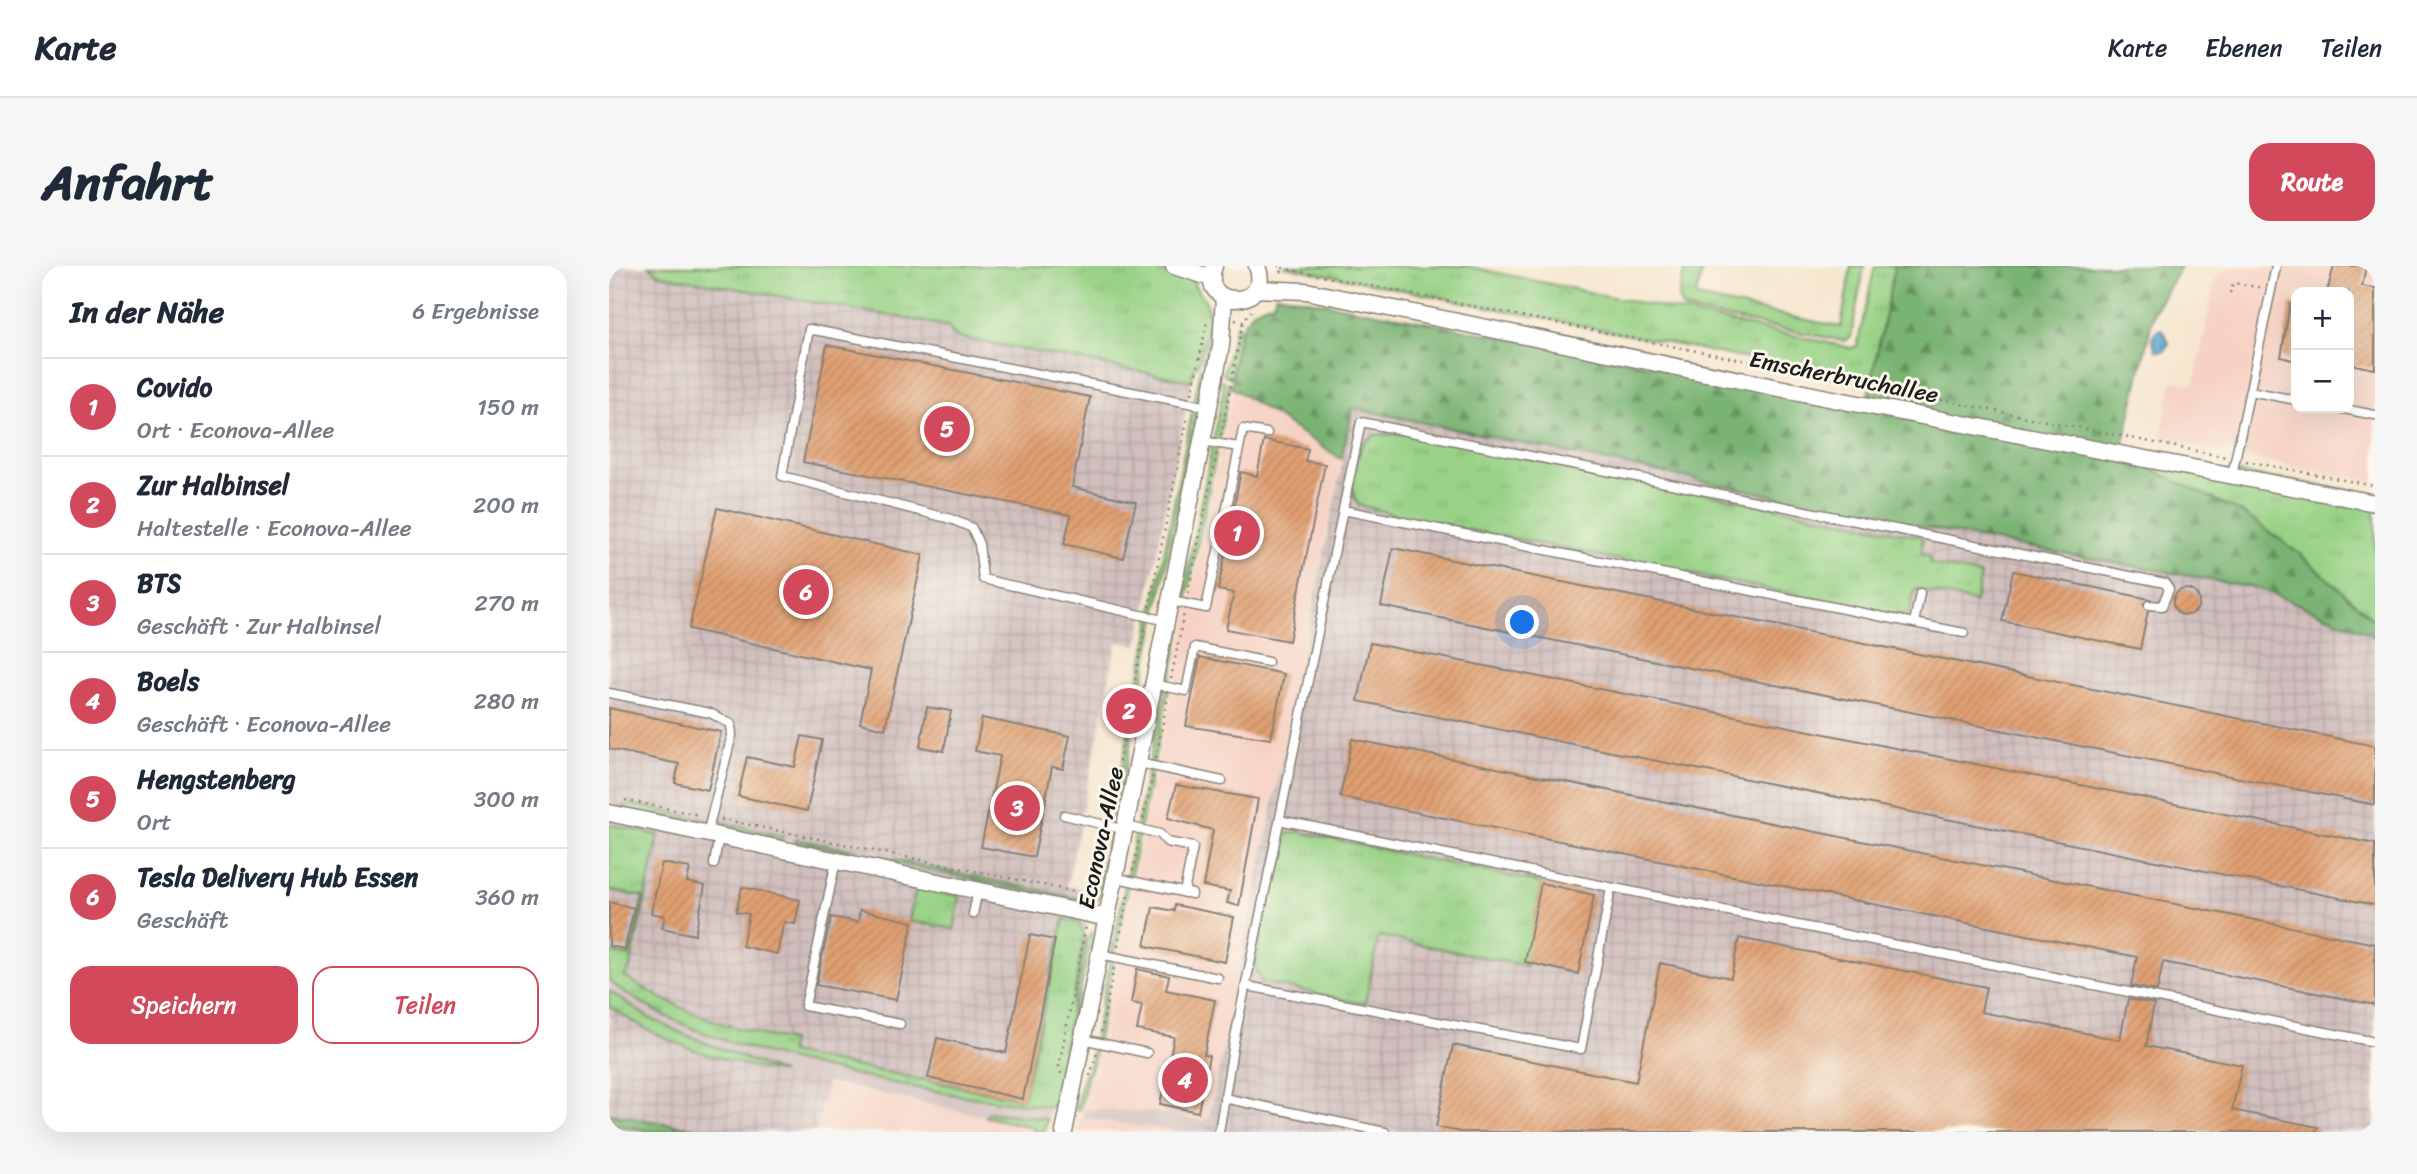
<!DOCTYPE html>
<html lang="de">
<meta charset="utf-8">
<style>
:root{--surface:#fff;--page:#f6f6f7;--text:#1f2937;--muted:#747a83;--line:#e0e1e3;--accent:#d1495b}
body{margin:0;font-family:Sriracha,sans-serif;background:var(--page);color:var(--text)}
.controls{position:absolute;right:21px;top:21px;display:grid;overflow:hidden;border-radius:14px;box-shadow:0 7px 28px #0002}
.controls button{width:63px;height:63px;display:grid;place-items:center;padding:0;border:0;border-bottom:2px solid var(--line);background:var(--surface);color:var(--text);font:35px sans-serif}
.you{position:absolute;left:914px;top:357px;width:24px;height:24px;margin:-18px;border:5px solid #fff;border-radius:50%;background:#1a73e8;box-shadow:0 0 0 10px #1a73e833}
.badge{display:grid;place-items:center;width:46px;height:46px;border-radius:50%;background:var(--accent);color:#fff;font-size:23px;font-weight:700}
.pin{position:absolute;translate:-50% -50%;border:4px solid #fff;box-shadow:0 2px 7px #0006}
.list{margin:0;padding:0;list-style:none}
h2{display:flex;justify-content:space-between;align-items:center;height:91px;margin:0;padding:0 28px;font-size:30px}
h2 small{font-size:23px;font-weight:400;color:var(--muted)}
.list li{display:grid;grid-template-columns:46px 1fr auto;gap:21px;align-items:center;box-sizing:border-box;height:98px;padding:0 28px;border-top:2px solid var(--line)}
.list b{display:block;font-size:26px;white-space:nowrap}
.list p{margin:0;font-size:23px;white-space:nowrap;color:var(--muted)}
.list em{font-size:23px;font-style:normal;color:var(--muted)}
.actions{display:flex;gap:14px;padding:21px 28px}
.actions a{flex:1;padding:16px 0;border:2px solid var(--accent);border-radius:21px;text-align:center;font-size:24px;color:var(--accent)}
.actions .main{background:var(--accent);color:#fff}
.map{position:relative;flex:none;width:1766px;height:866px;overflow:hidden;border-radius:21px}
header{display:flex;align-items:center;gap:42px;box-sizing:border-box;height:98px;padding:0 35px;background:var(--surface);border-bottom:2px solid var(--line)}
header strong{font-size:33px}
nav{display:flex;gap:38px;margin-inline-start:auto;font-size:24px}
.intro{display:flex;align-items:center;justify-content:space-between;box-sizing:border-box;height:168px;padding:0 42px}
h1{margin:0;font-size:49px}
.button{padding:18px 32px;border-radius:21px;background:var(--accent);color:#fff;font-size:24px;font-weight:700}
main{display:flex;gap:42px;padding:0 42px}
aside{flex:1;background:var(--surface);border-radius:21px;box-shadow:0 7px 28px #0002}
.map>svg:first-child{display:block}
.built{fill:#f6d2c4;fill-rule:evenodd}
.industrial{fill:url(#industrial-grid)}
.railway{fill:#d1bfbe}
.grass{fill:url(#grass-tufts);stroke:#5a7751;stroke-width:2}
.forest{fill:url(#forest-firs);stroke:#4b6848;stroke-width:2}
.water{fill:url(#water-ripples);stroke:#386075;stroke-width:2}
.building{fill:url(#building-hatch)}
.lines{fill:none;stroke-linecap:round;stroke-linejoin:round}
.lane-casing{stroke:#898176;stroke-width:11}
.street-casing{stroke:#898176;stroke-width:19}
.path{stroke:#898176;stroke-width:2.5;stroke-dasharray:2 5;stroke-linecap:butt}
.lane{stroke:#fff;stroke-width:8}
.street{stroke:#fff;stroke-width:16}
.labels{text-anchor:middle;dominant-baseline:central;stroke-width:6;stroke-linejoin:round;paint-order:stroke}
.street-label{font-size:23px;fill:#1c1c1c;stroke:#fbf7ec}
</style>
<header>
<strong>Karte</strong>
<nav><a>Karte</a><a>Ebenen</a><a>Teilen</a></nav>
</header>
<div class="intro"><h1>Anfahrt</h1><a class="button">Route</a></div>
<main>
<aside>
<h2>In der Nähe<small>6 Ergebnisse</small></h2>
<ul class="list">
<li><span class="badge">1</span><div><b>Covido</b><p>Ort · Econova-Allee</p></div><em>150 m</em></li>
<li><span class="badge">2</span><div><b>Zur Halbinsel</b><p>Haltestelle · Econova-Allee</p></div><em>200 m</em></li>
<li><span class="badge">3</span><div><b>BTS</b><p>Geschäft · Zur Halbinsel</p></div><em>270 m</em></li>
<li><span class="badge">4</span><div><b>Boels</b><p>Geschäft · Econova-Allee</p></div><em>280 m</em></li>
<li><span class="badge">5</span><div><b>Hengstenberg</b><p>Ort</p></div><em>300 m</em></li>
<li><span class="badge">6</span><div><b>Tesla Delivery Hub Essen</b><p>Geschäft</p></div><em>360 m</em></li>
</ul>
<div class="actions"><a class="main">Speichern</a><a>Teilen</a></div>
</aside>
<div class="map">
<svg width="1766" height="866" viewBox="0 0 1766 866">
<defs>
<pattern id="industrial-grid" width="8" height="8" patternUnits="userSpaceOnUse" patternTransform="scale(1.75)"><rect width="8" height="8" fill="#d1bfbe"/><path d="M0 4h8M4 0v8" fill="none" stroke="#b3a4a3"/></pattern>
<pattern id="grass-tufts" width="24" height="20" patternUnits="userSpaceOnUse" patternTransform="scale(1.75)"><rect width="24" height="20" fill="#99d286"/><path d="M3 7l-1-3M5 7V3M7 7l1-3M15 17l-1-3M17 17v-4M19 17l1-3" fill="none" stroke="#83b473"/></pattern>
<pattern id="forest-firs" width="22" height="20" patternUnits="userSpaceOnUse" patternTransform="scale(1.75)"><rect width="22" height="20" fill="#7ab473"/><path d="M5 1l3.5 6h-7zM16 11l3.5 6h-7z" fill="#63925e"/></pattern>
<pattern id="water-ripples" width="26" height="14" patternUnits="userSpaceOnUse" patternTransform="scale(1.75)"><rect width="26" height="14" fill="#55a3ce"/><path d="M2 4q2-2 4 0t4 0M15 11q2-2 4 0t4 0" fill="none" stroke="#4684a6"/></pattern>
<pattern id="building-hatch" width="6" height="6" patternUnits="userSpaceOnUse" patternTransform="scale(1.75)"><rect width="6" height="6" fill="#df9f71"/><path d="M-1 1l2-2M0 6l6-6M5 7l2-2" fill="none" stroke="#bf8861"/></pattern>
</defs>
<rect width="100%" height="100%" fill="#fbf7ec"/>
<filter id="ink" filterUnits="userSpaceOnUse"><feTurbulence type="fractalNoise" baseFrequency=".0143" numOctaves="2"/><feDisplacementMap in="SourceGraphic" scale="14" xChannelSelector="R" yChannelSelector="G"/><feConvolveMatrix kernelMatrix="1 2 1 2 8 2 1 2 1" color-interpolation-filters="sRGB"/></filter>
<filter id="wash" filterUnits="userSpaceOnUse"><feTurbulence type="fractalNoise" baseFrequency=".00686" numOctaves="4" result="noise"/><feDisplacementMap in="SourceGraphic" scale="28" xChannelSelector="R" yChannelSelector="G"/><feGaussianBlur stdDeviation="1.57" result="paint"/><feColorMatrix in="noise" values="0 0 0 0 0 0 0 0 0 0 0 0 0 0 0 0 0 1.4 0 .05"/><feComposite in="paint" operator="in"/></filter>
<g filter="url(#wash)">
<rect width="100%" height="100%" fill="#f6e6cf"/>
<path class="built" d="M1620 0H1766V216L1634 191 1635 185 1617 182 1615 187 1551 172 1563 115 1585 119 1606 14 1613 6H1619ZM1687 26H1740V142H1687Z
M624 122 732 193 599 852 595 855 545 846 475 843 481 814 486 807Z
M217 819 425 861 424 866H207Z
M472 852 549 862 576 866H469Z"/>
<path class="industrial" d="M0 0H586L584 19 592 28 589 100 586 99 529 379 508 376 458 620 484 626 445 841 406 838 220 805 207 866H0Z
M744 142 1356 270 1652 323 1766 370V866H597Z"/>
<path class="railway" d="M0 715 43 744 69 757 162 790 378 836 441 841 438 853 379 846 377 851 173 807 41 752 0 725Z
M475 843 545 846 594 855 599 852 597 866H576L472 852Z"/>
<path class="grass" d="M40 0H529L584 12C584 25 597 29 599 42 602 59 592 83 589 100L586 99 582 115 347 71 338 60 51 9Z
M675 0H857L1243 82 1248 80 1266 0H1287L1263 118Z
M1076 0H1094L1087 31 1232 61 1242 0H1255L1242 71 1235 75 1078 44 1073 42 1070 31Z
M607 55 600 100 594 95 602 57Z
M627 59 631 63 622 112 614 108Z
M592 101 599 105 588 146 494 615 497 620 489 634V622Z
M613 114 621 119 484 798 478 813 471 844 467 843 474 810 479 805 614 126Z
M798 167 1313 271V288L1321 291 1320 298 1372 309 1366 336 1306 323 1300 348H1283L800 252 750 239C736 225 747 194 754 177L766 169Z
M1512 189 1766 228V355L1691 288Z
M20 538 94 553 93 557 9 543Z
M110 556 173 570 172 574 109 561Z
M0 559 50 569 21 702 15 710C67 745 121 763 182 775L180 786 184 788 414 833 455 653 470 657 475 670 445 841C382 836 323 826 261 812 170 792 77 773 0 715V686L20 690 34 631 0 624Z
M686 565 932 617 917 700 770 670 756 738 653 716 646 701 671 577 676 569Z
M187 573 248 585 247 588 186 576Z
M262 589 472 633 477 641 469 640V636L262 592Z
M307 622 351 630 345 663 300 655Z
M483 666 484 681 479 684 457 799 459 808 453 843 450 841 453 799 477 674Z
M0 725 40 752 72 767 173 807C110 795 52 777 0 740Z
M379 846 438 853 435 866H424L425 861 377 851Z"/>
<path class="forest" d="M1286 0H1572L1545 46 1512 189 1634 247 1691 288 1766 355V370L1652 323 1358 270 744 142 732 193 622 121C628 89 625 42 664 37L667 28 1257 140Z
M0 848 109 866H42L0 857Z"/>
<path class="water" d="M1553 63 1560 77 1555 85H1547L1543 73 1547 65Z"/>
<g id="blocks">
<path class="building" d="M1725 0H1757L1753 20 1766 22V103L1740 98V26H1718Z
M1681 38H1687V95L1672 91Z
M218 79 481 131 463 221 527 236 514 292 455 278 462 249 194 196Z
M655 174 699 183 696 195 716 198 680 375 617 363 625 327 609 324 632 206 648 210Z
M108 242 314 289 276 463 251 457 262 404 80 363Z
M784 282 1766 480V539L772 340Z
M1404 305 1541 333 1534 338 1539 345 1531 383 1393 355Z
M1564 336a13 13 0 1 1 26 0a13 13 0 1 1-26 0Z
M761 377 1766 578V639L749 435Z
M591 391 675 408 662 473 577 460Z
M318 441 342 445 335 485 311 481Z
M0 442 112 466 99 524 66 517 70 498 0 483Z
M373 452 461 470 454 503 443 501 425 591 372 581 391 490 366 485Z
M193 470 213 474 198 545 129 530 138 491 186 501Z
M743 473 1766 678V739L1554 696 1548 725 1522 720 1528 691 731 531Z
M567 519 649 533 630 640 618 637 621 625 594 620 604 564 559 552Z
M53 597 81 602 78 616 96 620 86 669 53 662 56 650 42 647Z
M932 617 985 629 969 708 916 696Z
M133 621 191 634 186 658 175 656 168 688 133 680 140 648 127 646Z
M0 636 25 642 16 683 0 680Z
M566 639 625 651 616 696 536 680 544 641 565 645Z
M251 644 304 656 287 734 207 719 222 651 249 656Z
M421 669 446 674 414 833 319 812 328 772 397 787Z
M1130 672 1377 721 1372 746 1511 774 1519 733 1545 738 1537 780 1633 799 1623 844 1709 861 1708 866H852L827 861 844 779 1027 816 1051 697 1122 712Z
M528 703 560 710 557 724 606 734 595 789 600 790 589 846 551 838 565 771 528 764 533 739 522 737Z"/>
</g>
</g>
<g filter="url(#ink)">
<use href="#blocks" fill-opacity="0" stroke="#898176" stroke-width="2"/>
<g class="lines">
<g class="lane-casing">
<path id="lane" d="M1641 125 1687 134
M1729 142 1766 149
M593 175 630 181
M1623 209 1667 0
M734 244 1305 357 1311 327
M562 335 597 342 634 163 658 167
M558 355 374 313 370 278 363 262 342 253 173 210 200 63 600 141
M1305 357 1355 367
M545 418 577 425 586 381 659 396
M0 427 101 447 122 458 123 469 98 568
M530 497 613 515
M455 549 517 564
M670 554 1766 776
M518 560 551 568 558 576 584 581 575 627
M227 595 196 740 291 758
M105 598 110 570
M508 612 583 628
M364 648 369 624
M491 688 609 712
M638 720 972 783 1002 622
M473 773 538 787
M615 832 776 866
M610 866 625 776 752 156 1556 317 1560 323 1553 340 1540 339"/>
</g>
<g class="street-casing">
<path id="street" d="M565 0 603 12
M605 0C588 44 665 44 648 0
M647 23 697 25 1219 132 1766 237
M0 547 499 652
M455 866 612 80 615 31"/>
</g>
<path class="path" d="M669 0 673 2 672 9
M673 2 1617 191
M1621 27 1624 17 1653 22
M626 54 634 56 642 45
M583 128 598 56
M612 169 634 56
M1637 195 1766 220
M579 327 608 186
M540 341 579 149
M562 413 575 347
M547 492 559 430
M16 534 91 549
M499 551 536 361
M112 553 482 629
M534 553 544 509
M524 605 530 574
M482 633 495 571
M509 680 520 625
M492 766 505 701
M452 808 450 800 477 660
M481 810 488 787"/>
<use href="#lane" class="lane"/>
<use href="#street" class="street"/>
</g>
</g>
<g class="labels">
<g class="street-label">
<text transform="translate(1235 111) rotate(11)">Emscherbruchallee</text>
<text transform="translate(492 572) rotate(-78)">Econova-Allee</text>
</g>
</g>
</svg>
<div class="controls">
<button>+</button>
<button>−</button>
</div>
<div class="you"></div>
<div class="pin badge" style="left:628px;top:267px">1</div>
<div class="pin badge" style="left:520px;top:445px">2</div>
<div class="pin badge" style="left:408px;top:542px">3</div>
<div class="pin badge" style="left:576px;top:814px">4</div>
<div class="pin badge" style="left:338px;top:163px">5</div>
<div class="pin badge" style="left:197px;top:326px">6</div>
</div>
</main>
